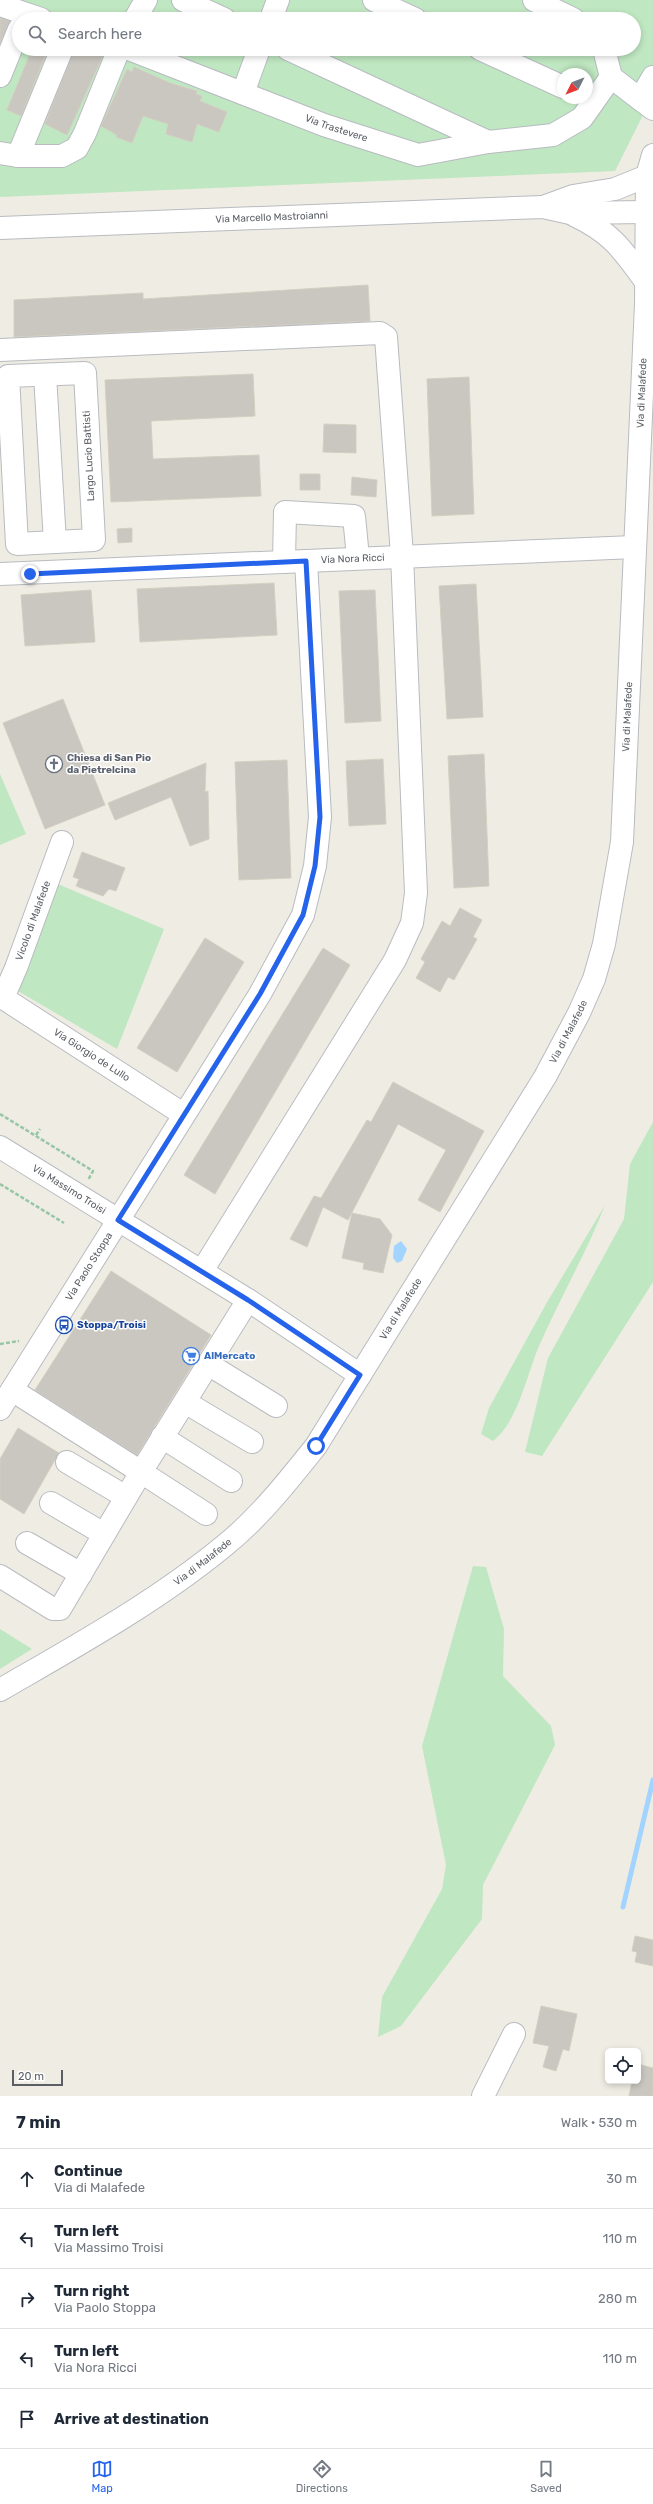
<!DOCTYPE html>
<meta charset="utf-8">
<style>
:root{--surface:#fff;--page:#f6f6f7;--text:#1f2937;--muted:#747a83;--line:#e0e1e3;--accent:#2563eb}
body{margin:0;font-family:Rubik,sans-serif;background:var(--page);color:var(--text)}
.controls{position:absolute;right:12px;bottom:12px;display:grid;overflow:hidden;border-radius:6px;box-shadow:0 2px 6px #0003}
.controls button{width:36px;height:36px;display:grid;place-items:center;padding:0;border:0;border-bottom:1px solid var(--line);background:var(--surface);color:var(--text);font:20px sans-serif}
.compass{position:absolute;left:557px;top:68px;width:36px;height:36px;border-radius:50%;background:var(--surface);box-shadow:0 2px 6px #0003;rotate:228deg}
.scale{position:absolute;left:12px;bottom:10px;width:51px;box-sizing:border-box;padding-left:4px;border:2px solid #5b5f65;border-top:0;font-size:11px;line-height:14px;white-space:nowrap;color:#5b5f65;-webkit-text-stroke:3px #fff;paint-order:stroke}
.stop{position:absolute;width:12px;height:12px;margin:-9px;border:3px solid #2563eb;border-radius:50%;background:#fff}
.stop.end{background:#2563eb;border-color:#fff;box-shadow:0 1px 4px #0008}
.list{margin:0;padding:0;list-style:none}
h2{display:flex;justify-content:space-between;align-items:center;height:52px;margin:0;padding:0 16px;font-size:17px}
h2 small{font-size:13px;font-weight:400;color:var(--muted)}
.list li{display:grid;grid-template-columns:26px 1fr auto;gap:12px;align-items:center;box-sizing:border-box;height:60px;padding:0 16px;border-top:1px solid var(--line)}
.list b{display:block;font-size:15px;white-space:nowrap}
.list p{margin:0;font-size:13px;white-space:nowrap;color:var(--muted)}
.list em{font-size:13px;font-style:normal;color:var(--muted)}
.icon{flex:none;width:22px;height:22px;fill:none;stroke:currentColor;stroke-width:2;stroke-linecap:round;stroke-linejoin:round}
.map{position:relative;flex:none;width:653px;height:2096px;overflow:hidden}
.search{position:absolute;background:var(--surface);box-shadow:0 2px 6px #0003;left:12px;right:12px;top:12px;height:44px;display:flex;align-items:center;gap:10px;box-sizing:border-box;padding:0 14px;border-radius:22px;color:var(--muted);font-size:15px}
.sheet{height:352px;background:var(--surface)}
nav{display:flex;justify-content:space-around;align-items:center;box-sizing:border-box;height:56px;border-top:1px solid var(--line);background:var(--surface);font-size:11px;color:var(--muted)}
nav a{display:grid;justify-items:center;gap:2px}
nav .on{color:var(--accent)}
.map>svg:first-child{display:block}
.green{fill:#bfe7c1;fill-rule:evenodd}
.water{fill:#a3d3ff}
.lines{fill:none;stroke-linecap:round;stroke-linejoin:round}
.stream{stroke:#a3d3ff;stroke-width:5}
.building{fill:#cac6c0;stroke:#d4cfc1}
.minor-casing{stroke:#b8bbc0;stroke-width:24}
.path{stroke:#96c6a6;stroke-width:2.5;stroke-dasharray:4 2;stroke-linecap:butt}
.minor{stroke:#fff;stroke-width:22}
.route{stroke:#2563eb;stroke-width:5}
.labels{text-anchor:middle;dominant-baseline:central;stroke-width:3;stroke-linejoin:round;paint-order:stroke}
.street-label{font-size:10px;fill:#5b5f65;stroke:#fff}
.worship-label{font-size:10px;font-weight:bold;fill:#5b616d;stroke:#fff;text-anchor:start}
.transit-label{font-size:10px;font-weight:bold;fill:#164399;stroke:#fff;text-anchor:start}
.shop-label{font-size:10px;font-weight:bold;fill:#366cbe;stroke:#fff;text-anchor:start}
</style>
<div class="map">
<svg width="653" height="2096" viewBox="0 0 653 2096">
<rect width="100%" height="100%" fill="#efede3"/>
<path class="green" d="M0 0H653V95L615 171 0 197ZM19 19H634V49H19ZM563 74H587V98H563Z
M0 774 26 834 0 845Z
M53 882 164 929 117 1049 18 991Z
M653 1122V1282L542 1456 525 1452 548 1358 624 1219 630 1164Z
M605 1205C586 1254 560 1298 539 1346 527 1374 518 1422 493 1441L481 1434 489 1408 546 1304Z
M473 1566 486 1567 504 1629 503 1676 551 1726 555 1745 483 1885 482 1919 401 2026 378 2037 382 1997 442 1889 446 1865 422 1746Z
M0 1629 32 1649 0 1669Z"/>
<path class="water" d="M401 1241 407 1249 402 1261 397 1263 393 1258 394 1246Z"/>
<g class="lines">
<path class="stream" d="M623 1907 653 1780"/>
</g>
<path class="building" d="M0 18 10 21 0 43Z
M32 49H48L21 116 7 110Z
M74 49H92L103 55 67 135 45 124Z
M134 67 170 83 197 91 196 94 202 96 200 101 227 112 219 132 197 124 192 142 166 134 168 124 143 116 132 143 116 137 117 135 101 126 127 69 132 72Z
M368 285 370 321 14 337V300L143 293V299Z
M253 374 255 416 151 421 153 459 259 455 261 496 111 502 105 380Z
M469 377 474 514 432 516 427 379Z
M324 424 356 425V453L323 452Z
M300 474H320V490H300Z
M352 477 377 480 376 497 351 495Z
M132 528V542L118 543 117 529Z
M274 583 277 635 140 642 137 589Z
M476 584 483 717 447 719 439 586Z
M91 590 95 642 25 646 21 595Z
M375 590 381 721 345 723 339 591Z
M63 699 105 805 45 829 3 723Z
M484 754 489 886 454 888 448 756Z
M383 759 386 824 349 826 346 761Z
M287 760 291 878 239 880 235 762Z
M206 763 205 792 208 791 209 839 190 846 171 797 115 820 108 803Z
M82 852 125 868 116 891 109 889 103 896 76 886 79 879 73 877Z
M460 908 482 920 473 937 477 939 454 980 448 977 440 992 416 978 425 962 421 959 442 921 450 926Z
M205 938 244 962 177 1072 137 1048Z
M323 948 350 965 215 1194 184 1175Z
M393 1082 484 1131 440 1212 418 1200 446 1150 398 1124 348 1220 323 1207 307 1247 290 1239 314 1196 321 1198 367 1120 371 1122Z
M352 1213 380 1219 392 1235 383 1273 363 1269 364 1263 342 1258Z
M111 1271 211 1335 137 1455 35 1390Z
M18 1428 59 1453 24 1514 0 1499V1459Z
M635 1936 653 1940V1966L635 1962 637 1952 632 1951Z
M541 2006 577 2014 569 2051 563 2049 556 2071 543 2067 549 2046 533 2043Z
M638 2064 653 2068V2096H629L632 2081H638Z"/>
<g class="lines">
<g class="minor-casing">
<g id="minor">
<path d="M183 0 224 19"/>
<path d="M374 0 415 19"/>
<path d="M534 0 573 19"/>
<path d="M0 5 41 19"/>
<path d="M135 19 146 0"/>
<path d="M271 19 278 0"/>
<path id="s1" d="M129 49 324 125 418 155 488 142 553 135 582 118 611 77 604 49"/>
<path d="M288 49 488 142"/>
<path d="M480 49 563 87"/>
<path d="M0 76 19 29"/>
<path d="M611 77 653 109"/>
<path d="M243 93 259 49"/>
<path d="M640 99 653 77"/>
<path d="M0 153 18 156H62L77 148 85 133 119 49"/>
<path d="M18 156 62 49"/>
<path d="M543 207 573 196 615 189 647 176"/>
<path d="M574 215C611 232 623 250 646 282"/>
<path id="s2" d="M0 228 543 207 570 213 646 212"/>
<path d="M0 350 380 333 386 337 402 555 416 893 412 923 395 960 202 1271"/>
<path d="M85 373 94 540 17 544 8 376Z"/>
<path d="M45 375 55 542"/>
<path d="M284 562 285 512 354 516 358 558"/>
<path id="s3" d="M0 574 634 547"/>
<path id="s4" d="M0 996 183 1114"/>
<path id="s5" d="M3 998 16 968 62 842"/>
<path id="s6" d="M0 1147 248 1300 360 1375"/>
<path d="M208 1364 276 1406"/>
<path d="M12 1390 141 1472 248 1300"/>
<path d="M185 1402 252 1442"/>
<path id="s7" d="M0 1409 260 994 303 915 315 866 320 817 306 561"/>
<path d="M162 1437 231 1481"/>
<path d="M67 1462 126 1497"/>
<path d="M51 1503 104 1534"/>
<path d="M27 1543 81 1574"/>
<path d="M0 1576 53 1609H60L141 1472 206 1514"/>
<path id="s8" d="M0 1690C76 1646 156 1602 224 1546 259 1518 288 1481 316 1446L545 1077 579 1013 594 979 604 944 622 842 646 304 647 176 653 155"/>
<path d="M483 2096 514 2034"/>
</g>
</g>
<path class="path" d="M0 1114 93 1171 88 1180
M36 1135 40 1129
M0 1184 64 1223
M0 1344 19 1341"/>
<use href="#minor" class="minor"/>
</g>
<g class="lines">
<path class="route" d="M30 574 306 561 320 817 315 866 303 915 260 994 118 1220 248 1300 360 1375 316 1446"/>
</g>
<defs>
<g id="church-ring" transform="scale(0.9)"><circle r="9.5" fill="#fff" stroke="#6b7280" stroke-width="1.5"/><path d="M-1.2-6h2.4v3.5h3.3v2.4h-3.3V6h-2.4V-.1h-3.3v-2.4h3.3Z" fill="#6b7280"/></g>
<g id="bus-ring" transform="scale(0.9)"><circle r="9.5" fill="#fff" stroke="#1a4fb4" stroke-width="1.5"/><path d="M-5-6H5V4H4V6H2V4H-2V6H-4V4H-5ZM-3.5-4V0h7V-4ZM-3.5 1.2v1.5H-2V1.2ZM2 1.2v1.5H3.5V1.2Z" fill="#1a4fb4"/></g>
<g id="supermarket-ring" transform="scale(0.9)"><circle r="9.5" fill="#fff" stroke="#3f7fe0" stroke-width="1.5"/><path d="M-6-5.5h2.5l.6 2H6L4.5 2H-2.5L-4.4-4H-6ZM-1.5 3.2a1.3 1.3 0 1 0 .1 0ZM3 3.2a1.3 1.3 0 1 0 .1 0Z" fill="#3f7fe0"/></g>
</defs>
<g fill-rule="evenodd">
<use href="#church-ring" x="54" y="764"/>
<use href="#bus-ring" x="64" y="1325"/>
<use href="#supermarket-ring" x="191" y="1356"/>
</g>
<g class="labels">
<g class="street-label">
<text stroke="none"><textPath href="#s1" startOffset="222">Via Trastevere</textPath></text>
<text stroke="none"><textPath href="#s2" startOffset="272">Via Marcello Mastroianni</textPath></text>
<text stroke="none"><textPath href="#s8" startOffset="1536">Via di Malafede</textPath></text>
<text transform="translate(89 456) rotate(-93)">Largo Lucio Battisti</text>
<text stroke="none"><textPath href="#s3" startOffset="353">Via Nora Ricci</textPath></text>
<text stroke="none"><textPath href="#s8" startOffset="1212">Via di Malafede</textPath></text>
<text stroke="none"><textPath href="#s5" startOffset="83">Vicolo di Malafede</textPath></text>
<text stroke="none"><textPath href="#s8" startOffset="888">Via di Malafede</textPath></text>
<text stroke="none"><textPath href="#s4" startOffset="109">Via Giorgio de Lullo</textPath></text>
<text stroke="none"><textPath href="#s6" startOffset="81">Via Massimo Troisi</textPath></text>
<text stroke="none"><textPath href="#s7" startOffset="168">Via Paolo Stoppa</textPath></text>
<text stroke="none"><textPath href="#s8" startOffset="564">Via di Malafede</textPath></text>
<text stroke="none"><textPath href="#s8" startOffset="240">Via di Malafede</textPath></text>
</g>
<g class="worship-label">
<text x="67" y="758">Chiesa di San Pio<tspan x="67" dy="12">da Pietrelcina</tspan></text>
</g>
<g class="transit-label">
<text x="77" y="1325">Stoppa/Troisi</text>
</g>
<g class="shop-label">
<text x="204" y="1356">AlMercato</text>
</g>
</g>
</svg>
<div class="controls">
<button><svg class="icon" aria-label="locate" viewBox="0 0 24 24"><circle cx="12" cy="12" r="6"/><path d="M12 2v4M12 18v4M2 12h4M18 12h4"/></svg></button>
</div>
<svg class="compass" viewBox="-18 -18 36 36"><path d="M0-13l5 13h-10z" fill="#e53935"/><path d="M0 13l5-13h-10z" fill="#747a83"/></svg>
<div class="scale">20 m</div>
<div class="stop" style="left:316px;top:1446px"></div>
<div class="stop end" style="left:30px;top:574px"></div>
<div class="search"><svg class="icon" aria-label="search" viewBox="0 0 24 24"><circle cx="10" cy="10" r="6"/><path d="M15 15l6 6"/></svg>Search here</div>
</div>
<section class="sheet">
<h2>7 min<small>Walk · 530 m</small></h2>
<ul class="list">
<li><svg class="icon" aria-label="ahead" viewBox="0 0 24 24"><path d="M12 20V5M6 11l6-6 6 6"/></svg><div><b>Continue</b><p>Via di Malafede</p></div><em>30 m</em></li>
<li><svg class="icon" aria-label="left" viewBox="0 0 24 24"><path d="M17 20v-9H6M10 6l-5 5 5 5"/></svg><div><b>Turn left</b><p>Via Massimo Troisi</p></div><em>110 m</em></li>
<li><svg class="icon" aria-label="right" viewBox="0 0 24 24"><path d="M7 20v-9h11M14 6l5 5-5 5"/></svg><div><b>Turn right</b><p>Via Paolo Stoppa</p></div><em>280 m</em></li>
<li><svg class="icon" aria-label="left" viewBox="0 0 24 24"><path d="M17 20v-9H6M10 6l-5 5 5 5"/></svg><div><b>Turn left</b><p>Via Nora Ricci</p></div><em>110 m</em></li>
<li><svg class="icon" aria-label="arrive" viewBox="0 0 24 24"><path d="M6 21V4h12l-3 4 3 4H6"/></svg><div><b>Arrive at destination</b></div></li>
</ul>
</section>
<nav>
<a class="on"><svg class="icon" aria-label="map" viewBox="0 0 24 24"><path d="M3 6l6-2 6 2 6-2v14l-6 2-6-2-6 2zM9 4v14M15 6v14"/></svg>Map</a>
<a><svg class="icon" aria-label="directions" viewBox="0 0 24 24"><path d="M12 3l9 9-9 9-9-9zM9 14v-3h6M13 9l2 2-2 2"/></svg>Directions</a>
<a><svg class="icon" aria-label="saved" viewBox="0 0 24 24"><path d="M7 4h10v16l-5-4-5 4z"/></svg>Saved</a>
</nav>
